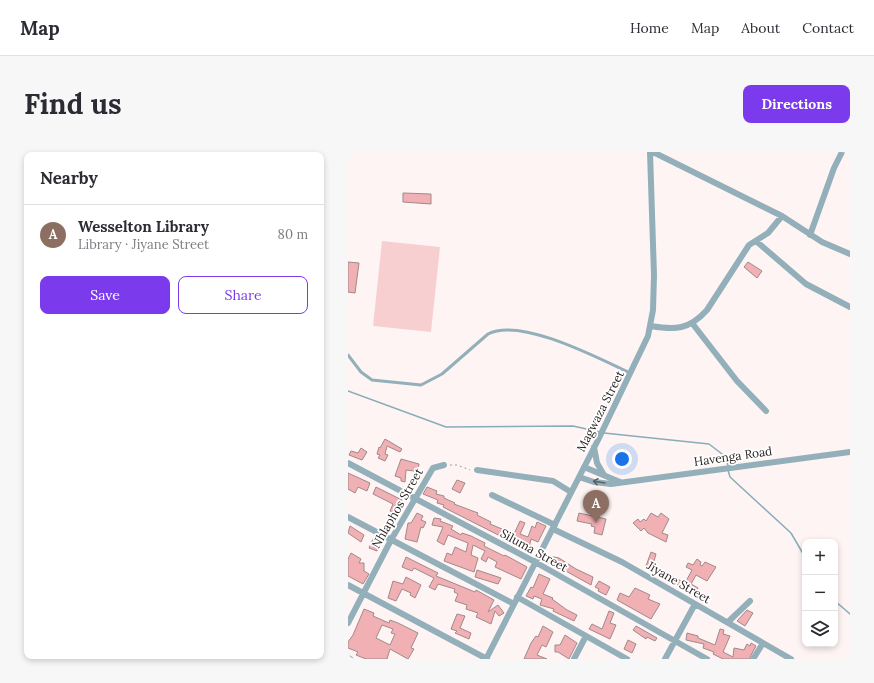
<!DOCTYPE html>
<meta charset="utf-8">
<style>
:root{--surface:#fff;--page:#f7f7f7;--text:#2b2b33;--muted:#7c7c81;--line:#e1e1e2;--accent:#7c3aed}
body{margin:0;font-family:Lora,serif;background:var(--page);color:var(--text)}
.controls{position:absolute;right:12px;bottom:12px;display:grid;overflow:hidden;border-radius:8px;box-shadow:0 2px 6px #0003}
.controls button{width:36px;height:36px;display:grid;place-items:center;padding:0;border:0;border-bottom:1px solid var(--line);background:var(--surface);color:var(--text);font:20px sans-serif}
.you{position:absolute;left:274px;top:307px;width:14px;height:14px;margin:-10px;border:3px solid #fff;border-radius:50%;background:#1a73e8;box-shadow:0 0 0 6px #1a73e833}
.badge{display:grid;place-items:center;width:26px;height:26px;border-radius:50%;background:var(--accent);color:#fff;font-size:13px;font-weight:700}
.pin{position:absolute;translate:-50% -33px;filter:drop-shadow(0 1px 2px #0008)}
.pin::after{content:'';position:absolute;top:21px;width:14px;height:12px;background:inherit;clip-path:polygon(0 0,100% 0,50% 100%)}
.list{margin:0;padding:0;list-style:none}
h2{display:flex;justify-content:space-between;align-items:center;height:52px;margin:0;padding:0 16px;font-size:17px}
h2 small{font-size:13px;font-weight:400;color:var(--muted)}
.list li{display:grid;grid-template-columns:26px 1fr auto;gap:12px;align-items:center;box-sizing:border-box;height:60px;padding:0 16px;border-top:1px solid var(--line)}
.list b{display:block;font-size:15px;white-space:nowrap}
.list p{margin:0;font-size:13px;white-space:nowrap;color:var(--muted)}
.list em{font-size:13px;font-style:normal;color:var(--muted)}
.actions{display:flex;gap:8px;padding:12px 16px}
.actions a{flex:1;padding:9px 0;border:1px solid var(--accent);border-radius:8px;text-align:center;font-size:14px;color:var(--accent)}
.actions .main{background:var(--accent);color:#fff}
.icon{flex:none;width:22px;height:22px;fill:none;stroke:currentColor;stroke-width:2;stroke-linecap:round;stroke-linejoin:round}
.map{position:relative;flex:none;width:502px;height:507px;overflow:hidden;border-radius:8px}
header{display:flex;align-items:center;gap:24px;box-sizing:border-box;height:56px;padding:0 20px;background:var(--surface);border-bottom:1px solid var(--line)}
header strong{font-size:19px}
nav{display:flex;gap:22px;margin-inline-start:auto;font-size:14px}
.intro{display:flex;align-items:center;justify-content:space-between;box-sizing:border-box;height:96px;padding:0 24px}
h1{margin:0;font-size:28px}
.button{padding:10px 18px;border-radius:8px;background:var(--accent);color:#fff;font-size:14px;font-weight:700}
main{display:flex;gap:24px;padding:0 24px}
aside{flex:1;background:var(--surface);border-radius:8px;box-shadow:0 2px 6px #0003}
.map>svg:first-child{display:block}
.green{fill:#f7cfd1}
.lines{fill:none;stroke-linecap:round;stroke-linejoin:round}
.stream{stroke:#88acba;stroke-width:1.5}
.building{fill:#f1b0b4;stroke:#a0898a;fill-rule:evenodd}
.path{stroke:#a49b9b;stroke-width:1;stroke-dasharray:2 3;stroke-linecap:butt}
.lane{stroke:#93afb9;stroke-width:3}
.street{stroke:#93afb9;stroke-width:6}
.oneway{stroke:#5a6266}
.labels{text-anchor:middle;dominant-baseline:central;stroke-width:3.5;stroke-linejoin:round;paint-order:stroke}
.street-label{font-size:12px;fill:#2b2323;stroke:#fff}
</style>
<header>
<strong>Map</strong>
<nav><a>Home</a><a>Map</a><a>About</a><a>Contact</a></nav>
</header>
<div class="intro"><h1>Find us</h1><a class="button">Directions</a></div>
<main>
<aside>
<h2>Nearby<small></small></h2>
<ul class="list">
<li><span class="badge" style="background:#8d6e63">A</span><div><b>Wesselton Library</b><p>Library · Jiyane Street</p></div><em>80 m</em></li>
</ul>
<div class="actions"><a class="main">Save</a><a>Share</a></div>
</aside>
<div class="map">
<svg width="502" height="507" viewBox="0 0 502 507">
<rect width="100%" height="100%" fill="#fef4f4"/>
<path class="green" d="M34 89 92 95 83 180 25 174Z"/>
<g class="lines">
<path class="stream" d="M0 239 98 275 225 274 252 280
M256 281 361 292 378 305 380 314
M380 318 382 325 443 381 457 405
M487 449 502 462"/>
</g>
<path class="building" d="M55 41 83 42V52L55 50Z
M0 110 11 111 7 141 0 140Z
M400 110 414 119 409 126 396 115Z
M37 287 54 297 52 300 39 294 37 302 40 303 37 309 30 306 32 303 29 302 31 295 32 296Z
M13 296 19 300 14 308 1 303 3 299 10 301Z
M53 307 71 312 70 318 66 316V319L58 318 57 330 53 329V326L47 324Z
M0 321 22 331 19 339 10 335 7 341 0 337Z
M109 328 117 331 112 341 104 337Z
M28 335 54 348 47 362 42 359 45 352 25 342Z
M79 335 89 339 88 342 96 344V346L107 351 106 352 130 361 129 363 143 370 142 372 166 382 172 369 177 371 172 382 180 385 184 374 187 376 189 370 198 374 190 390 183 387 181 396 174 395 95 355 96 353 89 351 90 348 75 342Z
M69 361 75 364 73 368 78 370 75 376 73 375 69 390 57 387 60 371H63Z
M231 361 258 367 254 383 246 381 247 375 243 374 244 372 229 369Z
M303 361 310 365 313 361 321 367 314 381 320 383 318 390 300 381 296 376 293 379 285 371 290 367 292 370 296 367 298 369Z
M86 366 93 367 92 369 105 374 103 377 113 383 114 381 123 384 137 391 136 394 156 404 157 403 179 415 173 427 147 415 149 410 140 405 138 410 133 407 137 399 125 393 123 403 130 406 126 420 96 409 99 401 104 403 107 395 118 400 120 391 100 383 96 393 89 389 95 375 84 373Z
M2 374 16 383 13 390 0 381Z
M25 387 33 390 29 399 21 396Z
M303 400 308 402 304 416 298 414Z
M3 401 13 407 11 411H16V419L21 422 15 432 0 424V407Z
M201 404 211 406 228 417 245 425 243 433 216 418 218 415 200 411Z
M58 405 90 421 88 424 127 440 128 438 146 448 140 460 150 453 156 461 151 464 147 459 143 472 128 465 130 461 118 457 119 453 107 449 110 442 106 440 107 437 90 432 87 438 81 435 86 426 66 416 64 419 54 415Z
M349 407 353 410 352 413 354 414 357 410 368 415 359 429 348 423 343 432 350 436 347 441 320 428 322 423 337 431 344 418 338 415 340 411 345 413Z
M129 418 153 426 150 432 127 425Z
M191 422 202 427 195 442 205 446 204 447 219 458 229 463 226 469 205 459 206 457 192 453 194 447 186 444 185 447 178 444 183 435 185 436Z
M58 425 73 433 67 446 62 443 63 441 54 437 48 449 40 446 45 429 55 432Z
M251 429 262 435 258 443 250 439 251 437 247 435Z
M287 436 302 443 300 447 312 452 303 467 269 448 272 441 281 445Z
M16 457 26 461 25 464 41 471 42 468 50 471 70 481 63 496 66 497 60 507 42 497 39 507H18L8 503 10 500 0 496V490L5 483ZM34 473 45 477 43 481 47 482 42 493 28 486Z
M399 458 405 461 397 474 389 469Z
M261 459 266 461 262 471 268 473 262 487 241 477 244 472 254 477Z
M109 462 117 464 112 476 123 481 121 487 107 481 109 479 103 477Z
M195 474 205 480 198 495 194 493 189 503 199 507H176L183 491 188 484 190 485Z
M288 474 309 486 307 489 299 485 298 487 285 478Z
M372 477 376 478 375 482 382 484 375 500 385 505 386 496 396 498 399 492 402 494 403 491 408 494 401 507H375L365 502 366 500 355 496 356 492 338 488 339 481 350 484V486L367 493Z
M217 483 229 491 221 507 210 500H207V493H212Z
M280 488 288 492 284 501 276 497Z"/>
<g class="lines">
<path class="path" d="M102 313H109L122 318"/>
<path class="lane" d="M0 203 13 220 24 228 73 233 94 222 140 182C172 165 250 206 282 221"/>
<path class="street" d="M305 0 434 64 474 90 502 102
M462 83 486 16 494 0
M408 89 458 132 502 155
M344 171 389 229 418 259
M303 174C327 178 341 178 359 158L401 93 420 81 434 64
M246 295 249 311 256 323
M0 311 187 410 359 507
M236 315 272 330
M129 318 205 329 223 340
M231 325 246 330 263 332 502 300
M144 343 207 373
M0 365 166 452
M205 377 274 410 443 507
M0 433 139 507
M169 445 279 507
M380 470 402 449
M0 471 43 388 85 316 96 313
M0 506 2 507
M138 507 250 288 300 184 305 158 306 123 302 0
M226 507 238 484
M317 507 347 452
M405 507 415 491"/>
</g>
<defs><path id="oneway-shaft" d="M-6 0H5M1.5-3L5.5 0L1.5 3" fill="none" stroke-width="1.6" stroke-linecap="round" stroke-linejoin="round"/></defs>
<use class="oneway" href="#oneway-shaft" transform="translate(251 330) rotate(-171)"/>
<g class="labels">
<g class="street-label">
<text transform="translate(252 259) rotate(-63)">Magwaza Street</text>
<text transform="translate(385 304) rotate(-8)">Havenga Road</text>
<text transform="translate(49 356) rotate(-60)">Nhlaphos Street</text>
<text transform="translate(186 398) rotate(29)">Siluma Street</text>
<text transform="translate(331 430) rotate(30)">Jiyane Street</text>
</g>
</g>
</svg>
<div class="controls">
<button>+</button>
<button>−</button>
<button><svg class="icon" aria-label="layers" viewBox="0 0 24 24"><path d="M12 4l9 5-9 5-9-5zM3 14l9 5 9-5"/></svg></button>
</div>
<div class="you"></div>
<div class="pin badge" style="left:248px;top:371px;background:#8d6e63">A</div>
</div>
</main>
